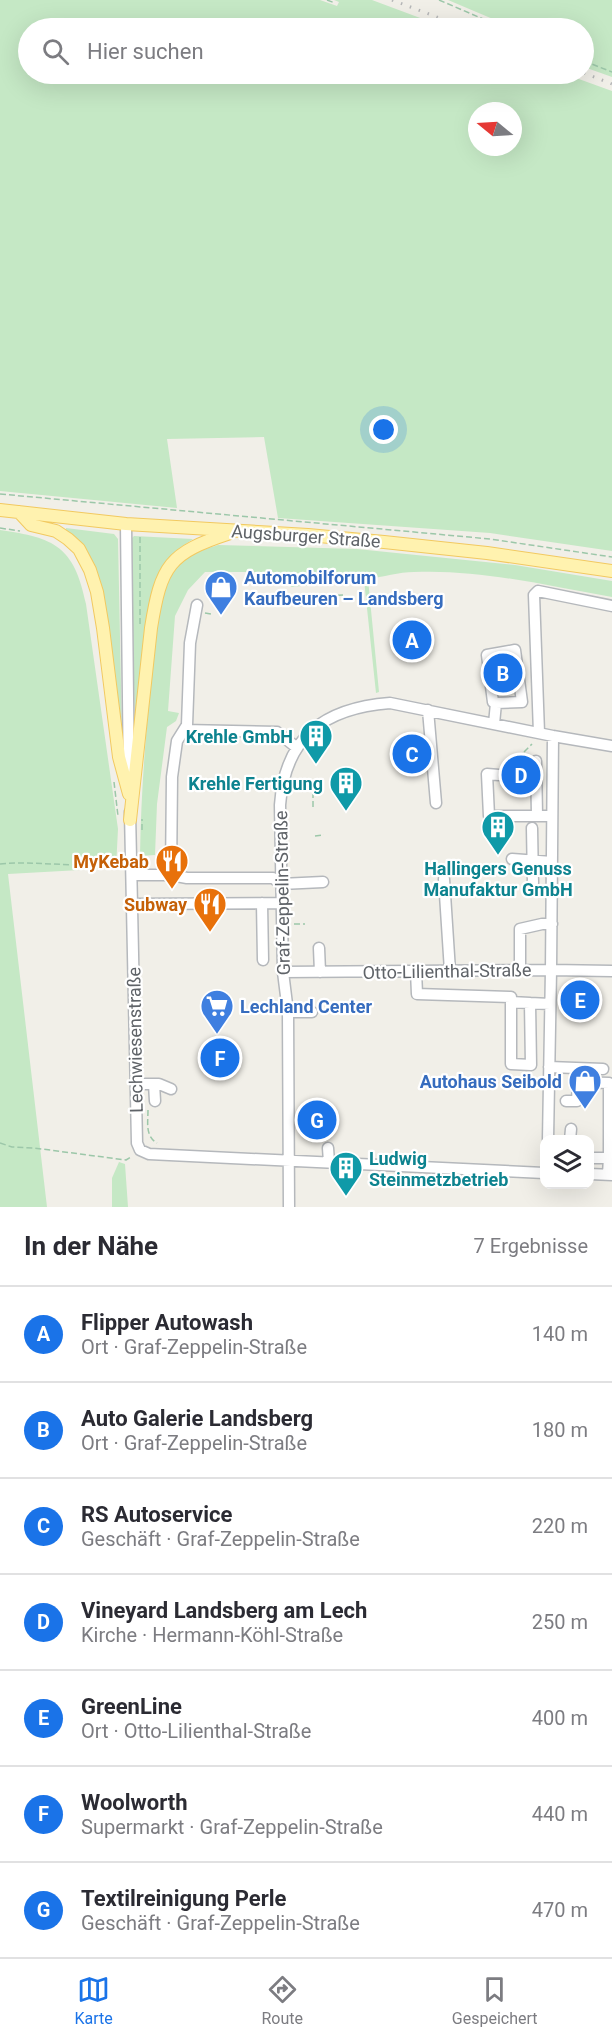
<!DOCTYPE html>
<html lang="de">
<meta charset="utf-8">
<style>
:root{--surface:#fff;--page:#f2f2f3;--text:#2b2b33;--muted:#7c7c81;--line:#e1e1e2;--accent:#1a73e8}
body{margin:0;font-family:Roboto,sans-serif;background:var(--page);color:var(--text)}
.controls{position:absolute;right:18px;bottom:18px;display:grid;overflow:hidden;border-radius:12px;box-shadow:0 6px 24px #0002}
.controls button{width:54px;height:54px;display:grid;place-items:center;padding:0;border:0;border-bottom:2px solid var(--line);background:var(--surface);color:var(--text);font:30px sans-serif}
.compass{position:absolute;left:468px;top:102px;width:54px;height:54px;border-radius:50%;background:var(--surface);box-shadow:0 6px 24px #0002;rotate:288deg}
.you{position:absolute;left:384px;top:430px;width:21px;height:21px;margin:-15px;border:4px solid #fff;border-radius:50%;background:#1a73e8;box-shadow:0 0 0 9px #1a73e833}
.badge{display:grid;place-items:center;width:39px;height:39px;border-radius:50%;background:var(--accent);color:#fff;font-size:20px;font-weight:700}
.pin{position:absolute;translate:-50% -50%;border:3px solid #fff;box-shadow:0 2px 6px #0006}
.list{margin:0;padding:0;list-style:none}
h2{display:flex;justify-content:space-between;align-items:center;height:78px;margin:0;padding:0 24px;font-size:26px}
h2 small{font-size:20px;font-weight:400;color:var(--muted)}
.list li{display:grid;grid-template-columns:39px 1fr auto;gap:18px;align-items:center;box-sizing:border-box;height:96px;padding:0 24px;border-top:2px solid var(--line)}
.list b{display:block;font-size:22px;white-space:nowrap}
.list p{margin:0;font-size:20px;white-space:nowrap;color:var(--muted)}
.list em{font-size:20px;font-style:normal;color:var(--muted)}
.icon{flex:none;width:33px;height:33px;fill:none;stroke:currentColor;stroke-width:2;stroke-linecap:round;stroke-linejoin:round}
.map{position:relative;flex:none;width:612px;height:1207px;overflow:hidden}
.search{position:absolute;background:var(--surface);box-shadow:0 6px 24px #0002;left:18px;right:18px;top:18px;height:66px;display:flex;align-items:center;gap:15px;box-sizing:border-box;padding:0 21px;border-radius:33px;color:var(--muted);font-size:22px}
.sheet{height:750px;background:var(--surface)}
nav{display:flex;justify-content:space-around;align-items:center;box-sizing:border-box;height:84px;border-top:2px solid var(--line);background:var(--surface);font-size:16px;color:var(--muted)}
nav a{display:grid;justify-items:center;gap:3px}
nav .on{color:var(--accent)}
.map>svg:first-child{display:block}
.green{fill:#c5e8c5;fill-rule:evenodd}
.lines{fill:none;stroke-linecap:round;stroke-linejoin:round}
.minor-casing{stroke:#b5b8bc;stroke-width:13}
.major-casing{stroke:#f2c960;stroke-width:14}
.path{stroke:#9cc7a9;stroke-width:1.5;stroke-dasharray:6 3;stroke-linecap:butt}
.minor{stroke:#fff;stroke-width:10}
.major{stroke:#fff2af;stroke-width:12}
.rail{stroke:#b6b7b8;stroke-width:3;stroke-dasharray:1.5 8;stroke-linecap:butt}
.labels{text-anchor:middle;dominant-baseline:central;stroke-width:4.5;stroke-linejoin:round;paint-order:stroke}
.street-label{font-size:18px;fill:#5f6368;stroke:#fff}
.shop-label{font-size:18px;font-weight:bold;fill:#366cbe;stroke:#fff;text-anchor:start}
.culture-label{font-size:18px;font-weight:bold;fill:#0d838f;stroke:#fff;text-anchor:end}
.food-label{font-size:18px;font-weight:bold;fill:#c56008;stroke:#fff;text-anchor:end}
</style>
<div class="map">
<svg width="612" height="1207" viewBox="0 0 612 1207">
<rect width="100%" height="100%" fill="#f1efe8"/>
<path class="green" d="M0 0H320L337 6 339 2 334 0H372L447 28H28V74H565L612 91V551L490 533 278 518 264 437 167 439 177 508 0 491ZM477 111H513V147H477Z
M448 0H612V77L584 67V28H514Z
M66 528 114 534 118 539 122 735 105 607 99 578 90 557 66 531Z
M0 530C55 538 74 546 86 604L118 829 116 868 8 874 47 1207H0Z
M134 536 193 539 180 548 170 558 135 730 131 539Z
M218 545 357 549 515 565 612 581V597C548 586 480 569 414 572 399 572 383 577 368 579L379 692 376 693 364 580 291 587 287 580 260 585 256 572H205L188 590 175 616 168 711 179 713 176 721 167 727 157 804 155 855 140 856C141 791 146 727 153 662 156 636 157 600 169 576 178 557 199 551 218 545Z
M119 1162 125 1164 128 1207H112V1178Z"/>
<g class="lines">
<g class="minor-casing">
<path id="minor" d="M126 524 129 784
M197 605 190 643 187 725 177 741 172 777 171 875 187 878H273L281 884 323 882
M428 710 436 803
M494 724 496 703 522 702 515 650 487 655 493 702 496 703
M184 730 277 732 296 747
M539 733 534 595 538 591 612 606
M536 761 537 815
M499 775 487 774 489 816H552
M130 812 137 1143 140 1150 149 1154 544 1173
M532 828 533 883
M512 859 552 862
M132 875H171
M444 879 450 971
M262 903 263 960
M133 904 282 903
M319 948 320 972
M520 970V929L542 924H552
M416 971 417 994 511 997V1002
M283 972 551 970 612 971
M530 1003 511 1002V1064L531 1065 530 1003 550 1004
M288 1012H312
M549 1067 603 1069
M136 1084H159L171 1089
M154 1084 155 1101
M566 1101H577L578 1082 609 1083V1158
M548 1140 551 970 553 736
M570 1140 571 1129
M328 1148 329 1162
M590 1158H609L608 1174
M590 1174 612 1175
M289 1207 288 1012 283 972 280 805C285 737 324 708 390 703L553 736 612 746"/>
</g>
<g class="major-casing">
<path id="major" d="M0 510 126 524 308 535 384 542 487 553 612 571
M19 512 31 525 56 531 68 539 79 549 90 570 97 592 103 628 119 757 129 794
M130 820 151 628C161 565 169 553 230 533"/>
</g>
<path class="path" d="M327 0 335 3
M439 0 504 28
M584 61 612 72
M0 494 490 539 612 557
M0 528 20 531
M140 537V625
M329 596 343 595
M205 613 211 614
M524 752 532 744
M114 782 118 816
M313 792V810
M142 830V819
M315 836 324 835
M0 864C41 860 81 870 121 861
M294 924H305
M148 1110C148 1123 145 1136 157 1143
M0 1143 12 1147 34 1148 126 1160 131 1157"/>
<use href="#minor" class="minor"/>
<use href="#major" class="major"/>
<path class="rail" d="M392 0 466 28
M584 73 612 84"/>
</g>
<defs>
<g id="shop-pin" transform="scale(1.725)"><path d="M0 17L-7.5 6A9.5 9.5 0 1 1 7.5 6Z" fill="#3f7fe0" stroke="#fff"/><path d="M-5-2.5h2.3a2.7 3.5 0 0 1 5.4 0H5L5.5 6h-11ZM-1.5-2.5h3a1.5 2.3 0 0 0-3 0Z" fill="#fff"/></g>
<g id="building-pin" transform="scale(1.725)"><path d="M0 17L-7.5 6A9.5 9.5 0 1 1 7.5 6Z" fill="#0f9aa8" stroke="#fff"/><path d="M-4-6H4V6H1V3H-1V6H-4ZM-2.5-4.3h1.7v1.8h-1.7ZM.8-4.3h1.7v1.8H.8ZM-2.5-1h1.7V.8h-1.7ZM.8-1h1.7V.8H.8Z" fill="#fff"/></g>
<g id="restaurant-pin" transform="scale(1.725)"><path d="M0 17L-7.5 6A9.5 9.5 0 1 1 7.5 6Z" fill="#e8710a" stroke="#fff"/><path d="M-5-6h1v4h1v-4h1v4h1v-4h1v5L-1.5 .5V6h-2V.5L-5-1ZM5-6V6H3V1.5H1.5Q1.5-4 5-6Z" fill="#fff"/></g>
<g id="supermarket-pin" transform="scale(1.725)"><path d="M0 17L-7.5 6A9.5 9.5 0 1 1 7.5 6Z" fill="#3f7fe0" stroke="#fff"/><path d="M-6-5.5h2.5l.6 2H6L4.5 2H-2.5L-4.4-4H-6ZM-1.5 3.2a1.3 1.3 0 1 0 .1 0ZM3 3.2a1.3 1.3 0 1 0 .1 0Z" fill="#fff"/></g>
</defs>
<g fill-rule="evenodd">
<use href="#shop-pin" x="221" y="587"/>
<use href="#building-pin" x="316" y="736"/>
<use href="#building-pin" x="346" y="783"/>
<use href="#building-pin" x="498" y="827"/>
<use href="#restaurant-pin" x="172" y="861"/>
<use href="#restaurant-pin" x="210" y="904"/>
<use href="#supermarket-pin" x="217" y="1006"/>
<use href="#shop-pin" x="585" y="1081"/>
<use href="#building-pin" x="346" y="1168"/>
</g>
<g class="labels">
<g class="street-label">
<text transform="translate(306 536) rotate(4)">Augsburger Straße</text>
<text transform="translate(282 893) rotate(-91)">Graf-Zeppelin-Straße</text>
<text transform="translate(447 971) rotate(-1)">Otto-Lilienthal-Straße</text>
<text transform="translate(135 1040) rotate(-91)">Lechwiesenstraße</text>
</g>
<g class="shop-label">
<text x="244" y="577">Automobilforum<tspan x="244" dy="21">Kaufbeuren – Landsberg</tspan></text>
<text x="240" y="1006">Lechland Center</text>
<text x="562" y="1081" text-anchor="end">Autohaus Seibold</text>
</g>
<g class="culture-label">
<text x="293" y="736">Krehle GmbH</text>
<text x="323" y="783">Krehle Fertigung</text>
<text x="498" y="868" text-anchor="middle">Hallingers Genuss<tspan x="498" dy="21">Manufaktur GmbH</tspan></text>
<text x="369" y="1158" text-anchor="start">Ludwig<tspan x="369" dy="21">Steinmetzbetrieb</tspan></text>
</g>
<g class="food-label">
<text x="149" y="861">MyKebab</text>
<text x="187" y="904">Subway</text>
</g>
</g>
</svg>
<div class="controls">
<button><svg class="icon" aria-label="layers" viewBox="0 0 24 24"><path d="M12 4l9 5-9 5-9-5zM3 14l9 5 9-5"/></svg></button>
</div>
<svg class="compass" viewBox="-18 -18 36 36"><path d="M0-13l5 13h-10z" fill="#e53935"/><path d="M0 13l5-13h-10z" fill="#7c7c81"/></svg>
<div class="you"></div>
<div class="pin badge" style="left:412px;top:640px">A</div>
<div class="pin badge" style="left:503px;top:673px">B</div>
<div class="pin badge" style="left:412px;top:754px">C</div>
<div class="pin badge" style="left:521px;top:775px">D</div>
<div class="pin badge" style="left:580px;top:1000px">E</div>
<div class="pin badge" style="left:220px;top:1058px">F</div>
<div class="pin badge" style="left:317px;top:1120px">G</div>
<div class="search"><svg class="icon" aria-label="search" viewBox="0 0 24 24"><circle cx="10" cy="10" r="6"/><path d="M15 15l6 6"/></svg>Hier suchen</div>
</div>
<section class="sheet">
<h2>In der Nähe<small>7 Ergebnisse</small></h2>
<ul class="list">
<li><span class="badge">A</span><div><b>Flipper Autowash</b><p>Ort · Graf-Zeppelin-Straße</p></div><em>140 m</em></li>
<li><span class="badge">B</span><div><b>Auto Galerie Landsberg</b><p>Ort · Graf-Zeppelin-Straße</p></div><em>180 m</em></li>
<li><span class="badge">C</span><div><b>RS Autoservice</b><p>Geschäft · Graf-Zeppelin-Straße</p></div><em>220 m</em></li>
<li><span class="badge">D</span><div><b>Vineyard Landsberg am Lech</b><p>Kirche · Hermann-Köhl-Straße</p></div><em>250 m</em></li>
<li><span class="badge">E</span><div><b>GreenLine</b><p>Ort · Otto-Lilienthal-Straße</p></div><em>400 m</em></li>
<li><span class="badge">F</span><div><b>Woolworth</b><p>Supermarkt · Graf-Zeppelin-Straße</p></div><em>440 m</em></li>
<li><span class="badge">G</span><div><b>Textilreinigung Perle</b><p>Geschäft · Graf-Zeppelin-Straße</p></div><em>470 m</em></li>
</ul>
</section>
<nav>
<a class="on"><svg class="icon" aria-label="map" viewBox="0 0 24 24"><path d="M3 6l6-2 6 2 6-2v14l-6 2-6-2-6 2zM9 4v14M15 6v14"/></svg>Karte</a>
<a><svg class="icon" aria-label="directions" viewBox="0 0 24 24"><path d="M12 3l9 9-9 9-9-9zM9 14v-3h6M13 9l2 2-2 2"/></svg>Route</a>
<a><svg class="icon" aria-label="saved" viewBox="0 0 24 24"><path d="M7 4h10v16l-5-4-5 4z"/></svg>Gespeichert</a>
</nav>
